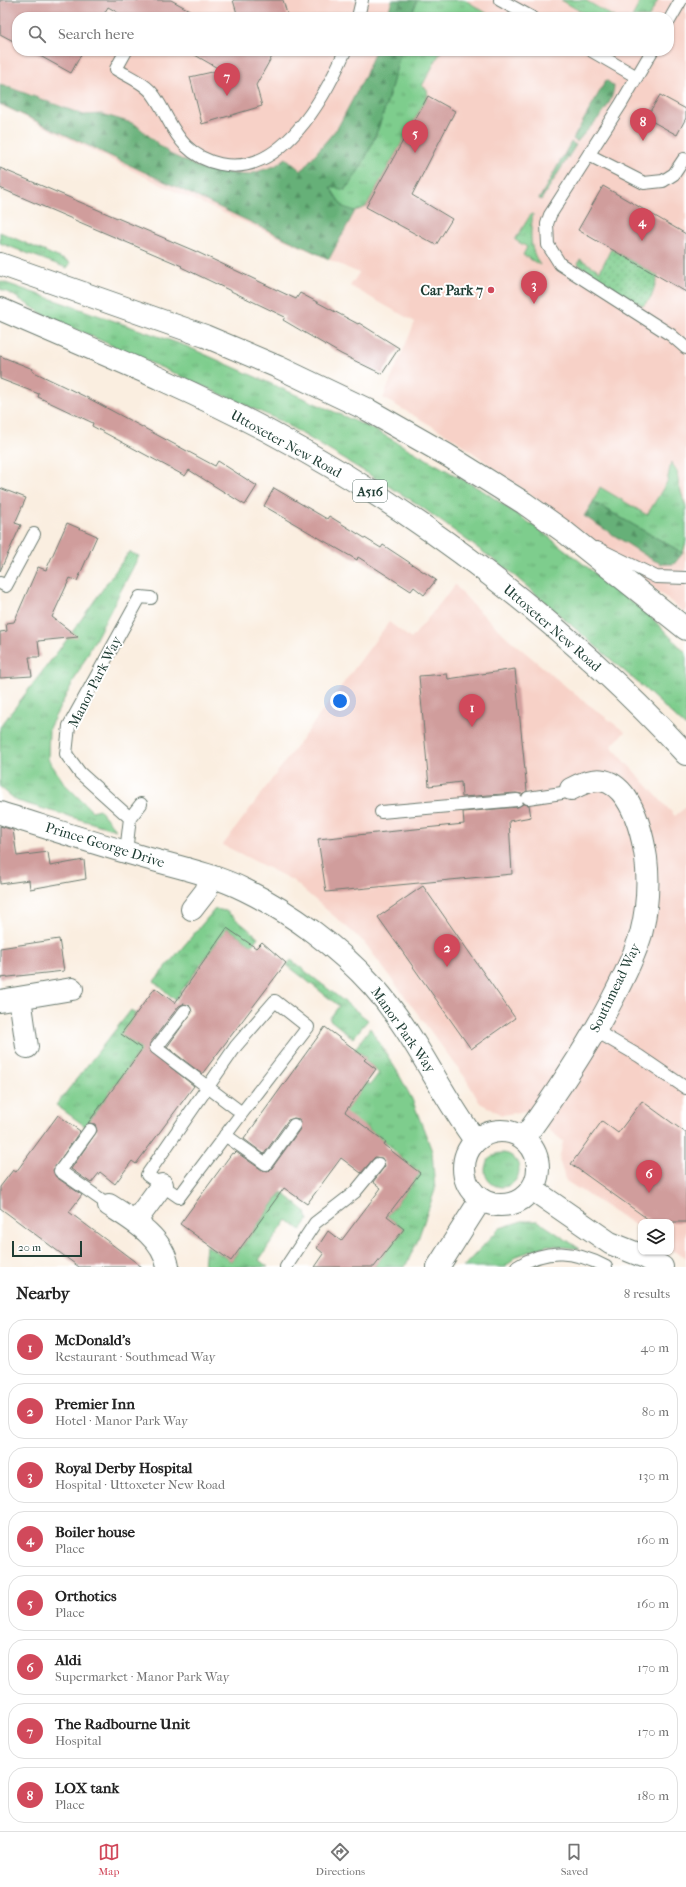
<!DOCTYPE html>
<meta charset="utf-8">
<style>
:root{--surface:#fff;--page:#f6f6f6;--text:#222;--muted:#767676;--line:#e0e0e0;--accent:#d1495b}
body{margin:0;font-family:"IM FELL French Canon",serif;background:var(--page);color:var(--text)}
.controls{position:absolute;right:12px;bottom:12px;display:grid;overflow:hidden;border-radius:8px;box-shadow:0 1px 3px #0004}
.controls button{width:36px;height:36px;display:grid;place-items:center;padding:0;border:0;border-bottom:1px solid var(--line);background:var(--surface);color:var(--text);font:20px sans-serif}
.scale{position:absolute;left:12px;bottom:10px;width:70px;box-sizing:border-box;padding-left:4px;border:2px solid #1f3d34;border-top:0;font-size:11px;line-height:14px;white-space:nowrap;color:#1f3d34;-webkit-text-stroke:3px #fff;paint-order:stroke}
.you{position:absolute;left:340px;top:701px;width:14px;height:14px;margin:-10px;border:3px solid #fff;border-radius:50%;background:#1a73e8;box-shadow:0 0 0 6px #1a73e833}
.badge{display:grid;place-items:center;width:26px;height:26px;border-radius:50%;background:var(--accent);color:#fff;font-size:13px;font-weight:700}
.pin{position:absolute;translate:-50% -33px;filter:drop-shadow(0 1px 2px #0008)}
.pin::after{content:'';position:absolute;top:21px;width:14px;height:12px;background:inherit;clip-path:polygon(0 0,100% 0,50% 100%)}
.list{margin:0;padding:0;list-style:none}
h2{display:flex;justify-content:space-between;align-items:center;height:52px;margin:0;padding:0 16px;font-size:17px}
h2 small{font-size:13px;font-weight:400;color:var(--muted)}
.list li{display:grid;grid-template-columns:26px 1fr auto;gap:12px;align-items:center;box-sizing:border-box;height:56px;margin:0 8px 8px;padding:0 8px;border:1px solid var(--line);border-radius:16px}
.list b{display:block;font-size:15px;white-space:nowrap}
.list p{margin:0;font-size:13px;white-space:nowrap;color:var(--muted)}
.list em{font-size:13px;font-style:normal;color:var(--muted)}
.icon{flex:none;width:22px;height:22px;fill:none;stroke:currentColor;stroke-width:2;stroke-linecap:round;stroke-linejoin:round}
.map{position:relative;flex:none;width:686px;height:1267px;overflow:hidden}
.search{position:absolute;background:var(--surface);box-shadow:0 1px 3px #0004;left:12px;right:12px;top:12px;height:44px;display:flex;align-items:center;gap:10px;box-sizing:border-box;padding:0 14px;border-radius:16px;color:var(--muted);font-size:15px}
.sheet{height:564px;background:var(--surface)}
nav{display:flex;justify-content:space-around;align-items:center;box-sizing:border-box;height:56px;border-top:1px solid var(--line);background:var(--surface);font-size:11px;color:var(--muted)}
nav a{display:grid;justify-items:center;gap:2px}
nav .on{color:var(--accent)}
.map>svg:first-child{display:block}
.built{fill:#f7d1c7;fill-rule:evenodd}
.grass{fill:url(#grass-tufts);stroke:#4e8560}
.forest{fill:url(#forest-firs);stroke:#427656}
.garden{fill:url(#garden-dots);stroke:#4e8560}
.building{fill:#d09d9c}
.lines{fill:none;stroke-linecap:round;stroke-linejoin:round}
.lane-casing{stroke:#6c7b70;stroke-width:14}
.street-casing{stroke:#6c7b70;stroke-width:24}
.highway-casing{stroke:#6c7b70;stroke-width:24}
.lane{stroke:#fff;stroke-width:12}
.street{stroke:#fff;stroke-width:22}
.highway{stroke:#fff;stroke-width:22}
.poi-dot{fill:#d1495b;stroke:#fff;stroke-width:1.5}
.labels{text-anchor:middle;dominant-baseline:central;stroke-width:4;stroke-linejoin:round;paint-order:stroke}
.shield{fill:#fff;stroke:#627771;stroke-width:1}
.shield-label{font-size:13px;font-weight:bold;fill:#1f3d34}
.poi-label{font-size:14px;font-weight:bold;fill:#1f3d34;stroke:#fff;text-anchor:end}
.street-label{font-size:14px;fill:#1f3d34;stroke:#fff}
</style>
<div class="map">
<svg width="686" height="1267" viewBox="0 0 686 1267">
<defs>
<pattern id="grass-tufts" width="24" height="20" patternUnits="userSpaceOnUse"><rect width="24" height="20" fill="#7ecd8d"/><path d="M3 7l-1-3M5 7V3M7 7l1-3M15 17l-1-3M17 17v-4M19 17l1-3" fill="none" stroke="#67a874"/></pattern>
<pattern id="forest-firs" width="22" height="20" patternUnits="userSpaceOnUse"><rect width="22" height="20" fill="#66b078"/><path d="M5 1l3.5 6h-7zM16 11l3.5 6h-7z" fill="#539063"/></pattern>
<pattern id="garden-dots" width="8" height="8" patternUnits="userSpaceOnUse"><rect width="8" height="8" fill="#7ecd8d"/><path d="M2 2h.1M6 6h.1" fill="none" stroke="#67a874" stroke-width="1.8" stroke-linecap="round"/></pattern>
</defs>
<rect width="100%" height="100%" fill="#fff"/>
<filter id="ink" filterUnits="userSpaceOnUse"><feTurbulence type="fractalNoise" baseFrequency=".025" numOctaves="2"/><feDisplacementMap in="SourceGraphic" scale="8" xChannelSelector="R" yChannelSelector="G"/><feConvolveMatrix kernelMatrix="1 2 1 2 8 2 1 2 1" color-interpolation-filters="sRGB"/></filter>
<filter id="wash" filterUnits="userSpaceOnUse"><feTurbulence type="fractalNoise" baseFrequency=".012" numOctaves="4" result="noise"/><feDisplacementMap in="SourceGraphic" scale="16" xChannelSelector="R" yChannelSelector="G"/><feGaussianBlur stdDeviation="0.9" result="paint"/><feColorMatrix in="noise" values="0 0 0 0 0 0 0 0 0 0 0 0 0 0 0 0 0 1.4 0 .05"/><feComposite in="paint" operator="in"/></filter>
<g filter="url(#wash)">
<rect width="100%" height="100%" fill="#faeee0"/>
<path class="built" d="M0 0H686V614L603 547 453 438 383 398 415 322 350 286 359 273 176 192 0 105ZM17 17H669V51H17Z
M455 585 474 606 508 638 576 695 625 732 611 746 675 816 686 807V1258L671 1249V1222H641V1229L566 1181 559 1160 563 1141 525 1111 502 1115 480 1103 464 1076 364 942 292 880 223 845 389 622 411 639Z"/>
<path class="grass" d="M417 0H465L493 17H411Z
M561 0H585L614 17H590Z
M641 0H658L649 17H632Z
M401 51H441L422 86 427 89 428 96 366 207 355 211 343 208 329 187 345 190C376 151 388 99 401 51Z
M531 214H533C530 235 529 247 540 265L523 255 527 247 515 240Z
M0 232 69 262 70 264 67 268 0 243Z
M0 281 186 346 375 430 485 492 541 531 651 617 686 653V727L645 689 509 571 416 503 281 421 46 316 13 295 0 289Z
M671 462 677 471 679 486 686 507V541L683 553 593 502 600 487 647 515 667 482Z
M129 552 139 556 49 728 48 759 64 783 92 811 99 809 116 830 17 801 0 787V727L68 638Z
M215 909 226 911 258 937 252 945 227 928 175 1000 154 981Z
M291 960 368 1020 353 1038 329 1019 339 1006 287 965Z
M131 1010 136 1014 122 1034 152 1057 135 1058 85 1126 56 1105Z
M370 1028 397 1071 412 1099 432 1151 435 1190 417 1242 405 1267H374L404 1229 387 1216 420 1173 403 1160 386 1142 367 1128 337 1122 367 1082 370 1085 379 1073 375 1070 376 1069 364 1060 366 1057 355 1049Z
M485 1170a17 17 0 1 1 34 0a17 17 0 1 1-34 0Z
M282 1192 306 1212 308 1220 301 1230 287 1220 259 1260 268 1267H204L206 1245 231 1261Z
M522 1221H538L580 1249 548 1245 517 1256 506 1267H463L500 1228Z"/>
<path class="forest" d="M392 0H417L411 17H387Z
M375 51H401C388 99 376 151 345 190L330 187 343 207 355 211 329 259 0 104V84L84 115 102 114 135 124 170 154 204 170 247 175 275 166 286 158 301 171 338 127 365 76Z
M606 80 614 86C613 108 590 126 577 142L573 139Z
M571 142 576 145 541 200 539 199Z
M593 502 683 553 674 564H662L651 559 584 516Z"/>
<path class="garden" d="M611 249 658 276 651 298 643 306 608 285 578 264 580 259 600 271Z"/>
<g id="blocks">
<path class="building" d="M0 0H171L202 17H126L108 7 102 17H17V43L0 34Z
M233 0H283L288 17H238Z
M31 51H83L71 73Z
M188 51H281L274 53 256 85 262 106 202 124 190 77 221 70Z
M660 95 686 109V118L677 135 646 118Z
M428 96 455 111 412 195 452 219 436 245 366 207Z
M0 168 197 252 296 299 300 293 358 324 359 323 399 348 382 374 341 354 283 320 285 317 181 267 182 266 0 188Z
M603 186 686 234V292L578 230Z
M0 356 33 369 32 371 88 398 215 466 218 461 257 486 245 505 189 470 185 476 92 426 93 423 38 397 39 394 0 379Z
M0 488 26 498 15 523 21 525 0 571Z
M274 488 327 519 329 516 381 548 383 545 436 580 424 595 414 587 411 591 358 557 357 560 264 506Z
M67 523 97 536 77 581 70 578 52 617 78 637 38 641 40 657H29L32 676 0 678V632L7 631 6 623 14 622 38 567 46 570Z
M515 669 527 791 522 794 516 793 462 797 461 782 429 786 419 676 447 674 448 679Z
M523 804 529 805 531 817 509 821 512 874 326 892 318 839 464 824 463 812 518 807Z
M0 826 13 830 17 856 48 852 50 866 84 860 86 879 30 889 29 880 0 884Z
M423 886 515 1018 471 1049 378 917Z
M227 928 256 948 262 942 286 963 202 1074 167 1047 192 1012 189 1005 183 1004 179 1006 150 1043 149 1050 194 1086 136 1164 132 1161 115 1184 100 1172 91 1183 71 1169 97 1131 95 1124 88 1123 142 1049 121 1034 155 988 175 1003Z
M59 939 64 971 0 978V948Z
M325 1027 366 1058 364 1060 376 1069 345 1112 386 1142 384 1145 420 1173 387 1216 404 1229 374 1267H315L324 1254 317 1248 328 1231 341 1241 381 1188 373 1182 385 1166 382 1158 375 1157 361 1173 341 1158 307 1204 284 1188 231 1261 180 1224 232 1153 234 1154 236 1152 262 1170 269 1171 272 1168 300 1129 301 1122 299 1119 294 1118 288 1120 264 1154 244 1139Z
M642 1101 686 1133V1222H652L571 1164 602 1121 618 1133Z
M58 1115 80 1131 53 1170 56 1177 82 1195 69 1212 142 1267H79L0 1208V1187L13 1170 16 1172Z"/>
</g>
</g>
<g filter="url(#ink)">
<use href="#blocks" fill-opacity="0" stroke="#6c7b70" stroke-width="1"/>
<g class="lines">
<g class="lane-casing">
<path id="lane" d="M500 0 531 17
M358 17 362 0
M669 21 681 0
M126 51 116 69C129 77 147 84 155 97 166 113 172 132 186 146 196 156 206 161 220 164 281 178 325 97 345 51
M592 51 637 77
M652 51 621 104 550 215 547 224 548 245 560 264 671 335 686 348
M589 155 644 183 663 181 674 174 684 159
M597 548 656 577 686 578
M0 583 6 586 34 534
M528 798 562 793 571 789
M381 812 517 800
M130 818 141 804
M126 852 130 818 80 773 66 754 69 726 140 597 151 598
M275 1001 308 1027 242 1113 179 1197 147 1175 236 1046Z
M185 1011 156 1048 242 1113
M596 1031 639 1056 686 1088
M90 1130 60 1171 109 1205
M225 1135 266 1164 294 1125
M286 1267 315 1223 355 1192 378 1164
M517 1267C547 1247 576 1251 606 1267"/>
</g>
<g class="street-casing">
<path id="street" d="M0 813C45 827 90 842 136 855 173 866 211 873 245 890 292 913 339 948 373 986 415 1033 438 1090 475 1140
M192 909 206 891 211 876
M20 998 27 1047
M0 1001 72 989
M464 1168a37 37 0 1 1 74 0a37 37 0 1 1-74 0Z
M524 1138C556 1094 586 1049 612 1000 623 979 634 957 641 934 647 910 649 883 646 858 643 838 638 816 626 798 610 775 593 777 571 789
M532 1189 610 1243 645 1257 662 1267
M109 1205C132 1220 163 1237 168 1267
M135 1222 162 1185
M438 1267 481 1199"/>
</g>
<g class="highway-casing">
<path id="highway" d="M0 264 205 336 278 367 368 410 447 455 524 503 566 533 686 629
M0 309C89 348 181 385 268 431 424 514 566 625 686 754"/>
</g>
<use href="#lane" class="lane"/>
<use href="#street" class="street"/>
<use href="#highway" class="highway"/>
</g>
</g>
<circle class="poi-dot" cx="491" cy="290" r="4"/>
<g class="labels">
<rect class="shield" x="353" y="480" width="34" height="22" rx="3"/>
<g class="shield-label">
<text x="370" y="491">A516</text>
</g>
<g class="poi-label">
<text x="483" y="290">Car Park 7</text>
</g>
<g class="street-label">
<text transform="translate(286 444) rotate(29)">Uttoxeter New Road</text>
<text transform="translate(552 628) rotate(41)">Uttoxeter New Road</text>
<text transform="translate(95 682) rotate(-63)">Manor Park Way</text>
<text transform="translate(105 845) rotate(17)">Prince George Drive</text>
<text transform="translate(615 988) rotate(-64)">Southmead Way</text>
<text transform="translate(403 1030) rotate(55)">Manor Park Way</text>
</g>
</g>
</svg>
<div class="controls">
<button><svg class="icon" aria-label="layers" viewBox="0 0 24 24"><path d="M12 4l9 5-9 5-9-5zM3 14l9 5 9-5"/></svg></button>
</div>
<div class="scale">20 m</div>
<div class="you"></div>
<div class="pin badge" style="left:472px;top:727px">1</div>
<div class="pin badge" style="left:447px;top:967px">2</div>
<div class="pin badge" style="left:534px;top:304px">3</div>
<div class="pin badge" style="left:642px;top:241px">4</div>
<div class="pin badge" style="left:415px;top:153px">5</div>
<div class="pin badge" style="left:649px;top:1193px">6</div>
<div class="pin badge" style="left:227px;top:96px">7</div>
<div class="pin badge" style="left:643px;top:141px">8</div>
<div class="search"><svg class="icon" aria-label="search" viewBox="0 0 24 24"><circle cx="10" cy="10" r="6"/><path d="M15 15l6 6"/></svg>Search here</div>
</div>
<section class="sheet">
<h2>Nearby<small>8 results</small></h2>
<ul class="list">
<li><span class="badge">1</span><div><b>McDonald's</b><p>Restaurant · Southmead Way</p></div><em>40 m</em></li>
<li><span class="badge">2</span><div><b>Premier Inn</b><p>Hotel · Manor Park Way</p></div><em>80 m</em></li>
<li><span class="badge">3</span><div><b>Royal Derby Hospital</b><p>Hospital · Uttoxeter New Road</p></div><em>130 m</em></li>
<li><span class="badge">4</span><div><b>Boiler house</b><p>Place</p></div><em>160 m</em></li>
<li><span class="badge">5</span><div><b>Orthotics</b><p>Place</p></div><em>160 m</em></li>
<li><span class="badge">6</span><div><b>Aldi</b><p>Supermarket · Manor Park Way</p></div><em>170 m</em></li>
<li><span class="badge">7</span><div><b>The Radbourne Unit</b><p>Hospital</p></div><em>170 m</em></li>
<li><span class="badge">8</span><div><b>LOX tank</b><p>Place</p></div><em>180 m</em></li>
</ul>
</section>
<nav>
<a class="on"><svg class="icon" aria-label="map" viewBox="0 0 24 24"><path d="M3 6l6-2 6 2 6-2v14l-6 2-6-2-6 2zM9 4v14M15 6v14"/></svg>Map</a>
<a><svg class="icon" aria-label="directions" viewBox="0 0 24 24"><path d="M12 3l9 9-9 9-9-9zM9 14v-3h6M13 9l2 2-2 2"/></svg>Directions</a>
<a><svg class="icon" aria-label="saved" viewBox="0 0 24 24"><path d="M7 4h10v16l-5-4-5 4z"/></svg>Saved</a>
</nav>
